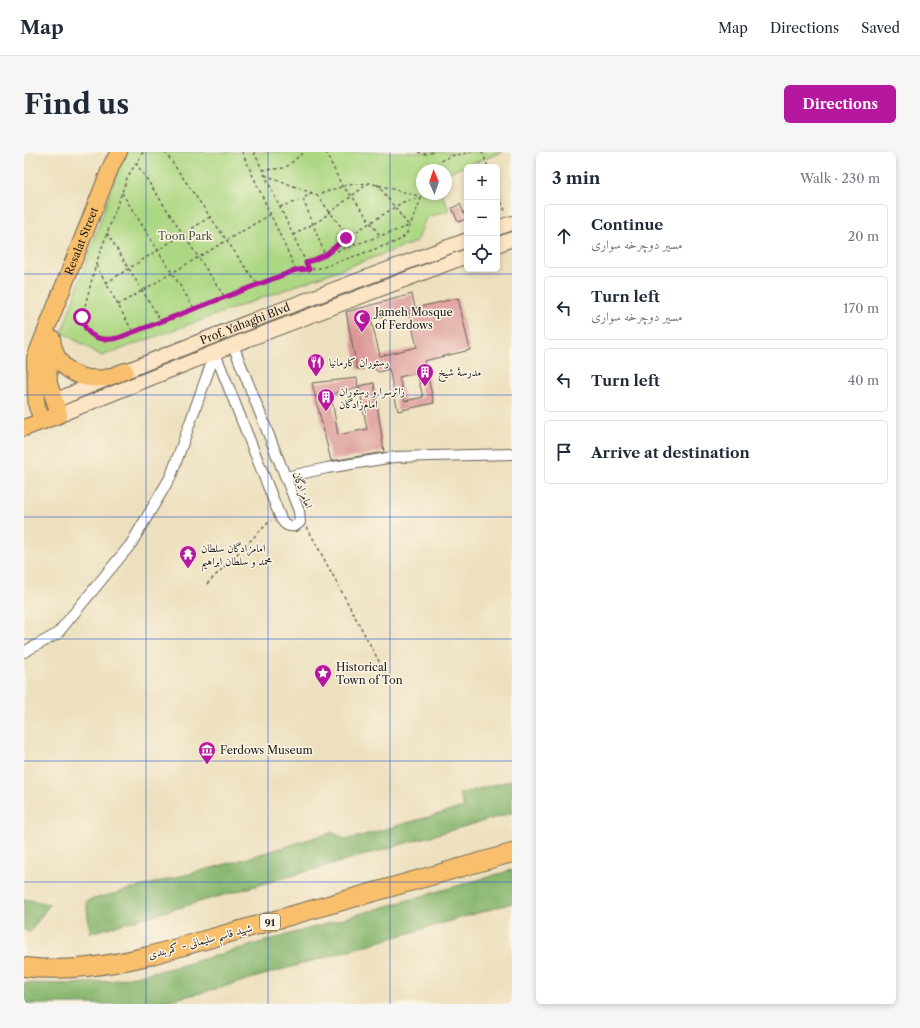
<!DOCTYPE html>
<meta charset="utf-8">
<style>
:root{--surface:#fff;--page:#f6f6f7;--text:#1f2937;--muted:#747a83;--line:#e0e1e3;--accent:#b5179e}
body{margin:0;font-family:"Libre Caslon Text",Amiri,serif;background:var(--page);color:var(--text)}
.controls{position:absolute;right:12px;top:12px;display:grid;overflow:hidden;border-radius:6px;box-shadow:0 2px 6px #0003}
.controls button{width:36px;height:36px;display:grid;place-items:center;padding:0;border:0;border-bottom:1px solid var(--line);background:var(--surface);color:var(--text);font:20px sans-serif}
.compass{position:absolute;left:392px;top:12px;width:36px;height:36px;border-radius:50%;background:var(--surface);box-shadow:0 2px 6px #0003;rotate:358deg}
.stop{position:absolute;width:12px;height:12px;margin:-9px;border:3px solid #b5179e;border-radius:50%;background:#fff}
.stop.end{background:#b5179e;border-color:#fff;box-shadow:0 1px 4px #0008}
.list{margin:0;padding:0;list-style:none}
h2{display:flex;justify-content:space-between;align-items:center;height:52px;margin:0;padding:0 16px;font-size:17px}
h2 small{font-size:13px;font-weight:400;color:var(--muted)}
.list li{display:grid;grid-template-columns:26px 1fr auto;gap:12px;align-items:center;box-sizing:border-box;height:64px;margin:0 8px 8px;padding:0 8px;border:1px solid var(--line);border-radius:6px}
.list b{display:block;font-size:15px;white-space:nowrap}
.list p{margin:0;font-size:13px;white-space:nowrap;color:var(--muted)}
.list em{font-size:13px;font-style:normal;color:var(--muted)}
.icon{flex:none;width:22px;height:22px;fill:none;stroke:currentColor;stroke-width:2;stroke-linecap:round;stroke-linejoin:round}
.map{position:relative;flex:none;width:488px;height:852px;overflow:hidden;border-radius:6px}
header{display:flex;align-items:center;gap:24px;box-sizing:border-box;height:56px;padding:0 20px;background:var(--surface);border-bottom:1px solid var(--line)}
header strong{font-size:19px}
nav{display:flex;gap:22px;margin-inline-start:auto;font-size:14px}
.intro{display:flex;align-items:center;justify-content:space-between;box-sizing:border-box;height:96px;padding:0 24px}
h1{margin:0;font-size:28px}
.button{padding:10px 18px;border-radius:6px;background:var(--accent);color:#fff;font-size:14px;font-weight:700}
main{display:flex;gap:24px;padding:0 24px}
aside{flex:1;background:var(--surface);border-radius:6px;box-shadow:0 2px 6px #0003}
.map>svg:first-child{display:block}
.green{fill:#add883;stroke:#647a50}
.forest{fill:#8ab871;stroke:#536a46}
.building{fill:#db9897;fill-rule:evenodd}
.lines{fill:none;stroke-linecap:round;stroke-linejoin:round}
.street-casing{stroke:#656155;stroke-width:12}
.secondary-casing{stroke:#656155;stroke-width:16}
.primary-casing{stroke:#656155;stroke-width:18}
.highway-casing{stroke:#656155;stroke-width:20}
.path{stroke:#656155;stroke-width:1.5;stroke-dasharray:3 3;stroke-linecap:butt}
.street{stroke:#fff;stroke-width:10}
.secondary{stroke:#fce5c4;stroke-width:14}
.primary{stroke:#f8bf6c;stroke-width:16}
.highway{stroke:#f8bf6c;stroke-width:18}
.route{stroke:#b5179e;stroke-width:5}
.grid{fill:none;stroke:#1d4ed8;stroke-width:1;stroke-opacity:0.55}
.labels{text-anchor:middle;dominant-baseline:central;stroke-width:3;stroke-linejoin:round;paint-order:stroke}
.shield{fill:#fcf5e5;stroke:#5f5d58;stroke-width:1}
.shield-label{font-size:10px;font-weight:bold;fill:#1c1c1c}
.park-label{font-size:11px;fill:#48543b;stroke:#fcf5e5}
.street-label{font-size:11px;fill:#1c1c1c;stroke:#fcf5e5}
.poi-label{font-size:11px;fill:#1c1c1c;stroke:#fcf5e5;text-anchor:start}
</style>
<header>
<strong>Map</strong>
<nav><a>Map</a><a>Directions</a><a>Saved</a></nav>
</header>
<div class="intro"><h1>Find us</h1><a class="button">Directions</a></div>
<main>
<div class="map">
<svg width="488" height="852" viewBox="0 0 488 852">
<rect width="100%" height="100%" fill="#fcf5e5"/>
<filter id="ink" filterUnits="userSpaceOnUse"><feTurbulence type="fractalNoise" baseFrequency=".025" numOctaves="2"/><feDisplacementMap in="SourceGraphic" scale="8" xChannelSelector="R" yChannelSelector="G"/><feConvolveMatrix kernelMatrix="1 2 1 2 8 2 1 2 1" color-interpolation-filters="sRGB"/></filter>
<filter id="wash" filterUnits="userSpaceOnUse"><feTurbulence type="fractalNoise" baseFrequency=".012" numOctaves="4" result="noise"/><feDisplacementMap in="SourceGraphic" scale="16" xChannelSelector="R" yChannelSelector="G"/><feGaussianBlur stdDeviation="0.9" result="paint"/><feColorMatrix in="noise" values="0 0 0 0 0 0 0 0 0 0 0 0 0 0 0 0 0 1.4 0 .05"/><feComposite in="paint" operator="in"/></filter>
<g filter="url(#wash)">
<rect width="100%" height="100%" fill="#ede0be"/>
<path class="green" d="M104 0H479L422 21V18H398V42H418L425 58 402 66 392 90 78 204 38 180 97 9Z"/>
<path class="forest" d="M488 628V661L66 781 62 749 214 709 309 680 322 688 440 655 435 642Z
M488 718V751L181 840 130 852H0V831L46 832 88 829 152 815Z
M0 747 26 752 6 780 0 778Z"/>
<g id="blocks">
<path class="building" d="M436 52 442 67 434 70 428 56Z
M388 142 391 156 434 146 446 198 400 209 410 251 374 259 365 217 355 220 350 217H333L322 160ZM384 158 393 195 356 204 347 167ZM393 221 399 245 381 249 375 225Z
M333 226 334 236 307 242 314 283 343 277 335 234 350 231 360 300 307 309 288 231Z"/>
</g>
</g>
<g filter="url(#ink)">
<use href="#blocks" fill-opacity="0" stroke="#656155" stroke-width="1"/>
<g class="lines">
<g class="street-casing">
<path id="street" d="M191 201 257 367C261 373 264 375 271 374L276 370 275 359 209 193
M262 325 303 316 370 305 488 302
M0 500 33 482 107 392 147 324 191 201"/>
</g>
<g class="secondary-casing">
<g id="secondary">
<path d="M473 76 488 71"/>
<path d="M473 93 488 87"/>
<path id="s1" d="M30 249C166 191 304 139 443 88"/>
<path d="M35 263 209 193 443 104"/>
</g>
</g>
<g class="primary-casing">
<g id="primary">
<path d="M28 186C31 215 52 229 80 226 87 225 95 221 101 219"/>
<path id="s2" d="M19 269 13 255 12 244 11 206 88 12 95 0"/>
<path d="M0 276 35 263 25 231 23 184"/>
</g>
</g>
<g class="highway-casing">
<path id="highway" d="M0 815C43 820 82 814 124 804L488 701"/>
</g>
<path class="path" d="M119 0 103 26 72 112 58 165 62 179C72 188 82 189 94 186L272 118 297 116 374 89 382 83 399 42
M141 0 233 132
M218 0 272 118
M230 0 285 117
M302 0 318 34 328 44 356 84
M394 0 402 2 409 0
M458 0 464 15
M112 11 200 144
M239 18 261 16 280 0
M409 18C417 3 434 3 449 0
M241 23 293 43 323 33 346 31 398 45
M473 39 482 61
M288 40 279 47 301 103 385 74 353 32
M98 41 170 156
M293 43 330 92
M256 55 279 47
M83 81 137 169
M269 83 296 68 345 31
M282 111 301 103 322 86 379 50 398 45
M72 113 109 180
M82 131 186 65
M94 153 247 62
M283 375 365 528
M183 432 247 368"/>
<use href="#street" class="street"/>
<use href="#secondary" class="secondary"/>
<use href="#primary" class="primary"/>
<use href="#highway" class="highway"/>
</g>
</g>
<g class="lines" filter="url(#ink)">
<path class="route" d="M58 165C61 185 76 190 94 186L272 118 285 117 282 111 301 103 322 86"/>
</g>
<path class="grid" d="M122 0V852M244 0V852M366 0V852M0 122H488M0 243H488M0 365H488M0 487H488M0 609H488M0 730H488"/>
<defs>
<g id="mosque-pin" transform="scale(0.9)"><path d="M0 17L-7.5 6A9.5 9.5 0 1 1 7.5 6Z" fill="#b5179e" stroke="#fcf5e5"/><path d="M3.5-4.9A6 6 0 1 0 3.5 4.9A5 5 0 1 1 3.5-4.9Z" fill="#fff"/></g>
<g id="restaurant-pin" transform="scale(0.9)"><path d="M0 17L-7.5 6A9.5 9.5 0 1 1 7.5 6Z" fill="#b5179e" stroke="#fcf5e5"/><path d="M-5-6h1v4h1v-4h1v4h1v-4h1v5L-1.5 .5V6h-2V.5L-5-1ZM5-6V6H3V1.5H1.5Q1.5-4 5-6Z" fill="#fff"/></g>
<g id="building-pin" transform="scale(0.9)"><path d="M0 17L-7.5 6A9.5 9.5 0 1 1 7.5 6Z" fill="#b5179e" stroke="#fcf5e5"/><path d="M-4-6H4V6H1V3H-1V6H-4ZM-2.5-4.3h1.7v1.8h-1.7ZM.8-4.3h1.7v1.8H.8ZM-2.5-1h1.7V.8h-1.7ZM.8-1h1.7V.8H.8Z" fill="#fff"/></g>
<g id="temple-pin" transform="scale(0.9)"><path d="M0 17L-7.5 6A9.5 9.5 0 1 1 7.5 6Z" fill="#b5179e" stroke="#fcf5e5"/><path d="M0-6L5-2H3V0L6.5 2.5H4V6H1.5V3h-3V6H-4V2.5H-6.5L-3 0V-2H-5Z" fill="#fff"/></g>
<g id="sight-pin" transform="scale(0.9)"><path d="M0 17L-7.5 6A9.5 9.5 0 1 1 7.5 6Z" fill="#b5179e" stroke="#fcf5e5"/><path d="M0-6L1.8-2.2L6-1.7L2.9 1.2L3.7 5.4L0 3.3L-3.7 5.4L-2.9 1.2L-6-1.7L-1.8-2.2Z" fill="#fff"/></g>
<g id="museum-pin" transform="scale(0.9)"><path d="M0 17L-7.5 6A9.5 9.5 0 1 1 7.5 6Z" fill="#b5179e" stroke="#fcf5e5"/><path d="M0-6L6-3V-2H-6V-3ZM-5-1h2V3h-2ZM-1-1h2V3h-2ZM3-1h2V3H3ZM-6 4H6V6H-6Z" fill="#fff"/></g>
</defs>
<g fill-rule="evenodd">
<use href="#mosque-pin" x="338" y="166"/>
<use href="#restaurant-pin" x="292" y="210"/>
<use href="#building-pin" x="401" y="220"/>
<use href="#building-pin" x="302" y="245"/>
<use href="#temple-pin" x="164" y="402"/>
<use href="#sight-pin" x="299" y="521"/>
<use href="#museum-pin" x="183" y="598"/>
</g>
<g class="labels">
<rect class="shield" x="236" y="762" width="20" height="16" rx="3"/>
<g class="shield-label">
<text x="246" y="770">91</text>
</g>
<g class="park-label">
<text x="161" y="84">Toon Park</text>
</g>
<g class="street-label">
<text stroke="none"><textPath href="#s2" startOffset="190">Resalat Street</textPath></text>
<text stroke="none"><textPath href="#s1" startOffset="206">Prof. Yahaghi Blvd</textPath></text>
<text transform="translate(279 338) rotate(70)">امامزادگان</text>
<text transform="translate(176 789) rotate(-15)">شهید قاسم سلیمانی - کمربندی</text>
</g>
<g class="poi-label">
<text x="351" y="160">Jameh Mosque<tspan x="351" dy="13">of Ferdows</tspan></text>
<text x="305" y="210">رستوران کارمانیا</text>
<text x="414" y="220">مدرسهٔ شیخ</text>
<text x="315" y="239">زائرسرا و رستوران<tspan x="315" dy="13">امام‌زادگان</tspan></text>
<text x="177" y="396">امامزادگان سلطان<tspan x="177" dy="13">محمد و سلطان ابراهیم</tspan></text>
<text x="312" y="515">Historical<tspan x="312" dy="13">Town of Ton</tspan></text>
<text x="196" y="598">Ferdows Museum</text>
</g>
</g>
</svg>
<div class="controls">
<button>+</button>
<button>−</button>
<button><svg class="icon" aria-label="locate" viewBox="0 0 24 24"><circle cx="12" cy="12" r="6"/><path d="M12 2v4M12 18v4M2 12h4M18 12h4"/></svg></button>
</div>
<svg class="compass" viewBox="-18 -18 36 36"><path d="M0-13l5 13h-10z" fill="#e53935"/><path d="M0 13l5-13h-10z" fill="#747a83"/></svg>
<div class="stop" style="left:58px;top:165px"></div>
<div class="stop end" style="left:322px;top:86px"></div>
</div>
<aside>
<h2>3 min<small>Walk · 230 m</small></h2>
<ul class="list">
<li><svg class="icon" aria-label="ahead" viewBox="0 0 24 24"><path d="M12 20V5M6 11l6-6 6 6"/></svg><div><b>Continue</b><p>مسیر دوچرخه سواری</p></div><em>20 m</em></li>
<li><svg class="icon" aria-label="left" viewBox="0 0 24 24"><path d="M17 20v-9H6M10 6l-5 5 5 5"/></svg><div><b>Turn left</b><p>مسیر دوچرخه سواری</p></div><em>170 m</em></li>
<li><svg class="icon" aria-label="left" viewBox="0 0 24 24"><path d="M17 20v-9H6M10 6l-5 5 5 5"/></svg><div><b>Turn left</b></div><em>40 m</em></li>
<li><svg class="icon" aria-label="arrive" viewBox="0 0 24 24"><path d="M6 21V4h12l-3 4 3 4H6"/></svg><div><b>Arrive at destination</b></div></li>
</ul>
</aside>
</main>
